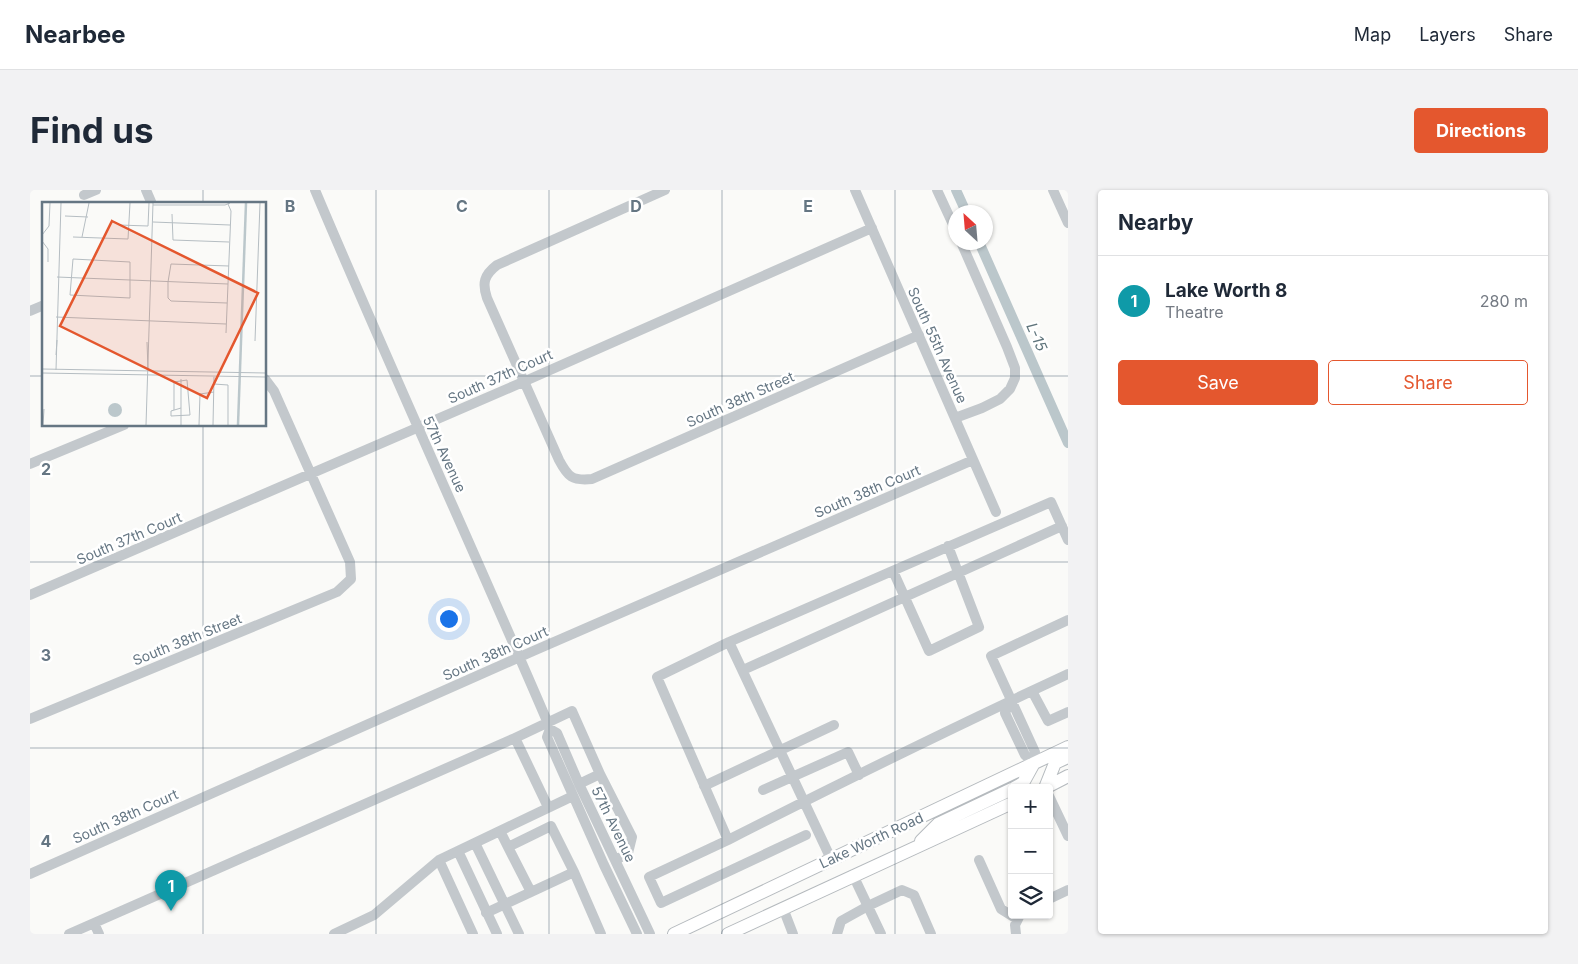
<!DOCTYPE html>
<meta charset="utf-8">
<style>
:root{--surface:#fff;--page:#f2f2f3;--text:#1f2937;--muted:#747a83;--line:#e0e1e3;--accent:#e4572e}
body{margin:0;font-family:Inter,sans-serif;background:var(--page);color:var(--text)}
.controls{position:absolute;right:15px;bottom:15px;display:grid;overflow:hidden;border-radius:5px;box-shadow:0 1px 4px #0004}
.controls button{width:45px;height:45px;display:grid;place-items:center;padding:0;border:0;border-bottom:1px solid var(--line);background:var(--surface);color:var(--text);font:25px sans-serif}
.compass{position:absolute;left:918px;top:15px;width:45px;height:45px;border-radius:50%;background:var(--surface);box-shadow:0 1px 4px #0004;rotate:334deg}
.you{position:absolute;left:418px;top:428px;width:18px;height:18px;margin:-12px;border:4px solid #fff;border-radius:50%;background:#1a73e8;box-shadow:0 0 0 8px #1a73e833}
.badge{display:grid;place-items:center;width:32px;height:32px;border-radius:50%;background:var(--accent);color:#fff;font-size:16px;font-weight:700}
.pin{position:absolute;translate:-50% -41px;filter:drop-shadow(0 1px 2px #0008)}
.pin::after{content:'';position:absolute;top:26px;width:18px;height:15px;background:inherit;clip-path:polygon(0 0,100% 0,50% 100%)}
.list{margin:0;padding:0;list-style:none}
h2{display:flex;justify-content:space-between;align-items:center;height:65px;margin:0;padding:0 20px;font-size:21px}
h2 small{font-size:16px;font-weight:400;color:var(--muted)}
.list li{display:grid;grid-template-columns:32px 1fr auto;gap:15px;align-items:center;box-sizing:border-box;height:90px;padding:0 20px;border-top:1px solid var(--line)}
.list b{display:block;font-size:19px;white-space:nowrap}
.list p{margin:0;font-size:16px;white-space:nowrap;color:var(--muted)}
.list em{font-size:16px;font-style:normal;color:var(--muted)}
.actions{display:flex;gap:10px;padding:15px 20px}
.actions a{flex:1;padding:11px 0;border:1px solid var(--accent);border-radius:5px;text-align:center;font-size:18px;color:var(--accent)}
.actions .main{background:var(--accent);color:#fff}
.icon{flex:none;width:28px;height:28px;fill:none;stroke:currentColor;stroke-width:2;stroke-linecap:round;stroke-linejoin:round}
.map{position:relative;flex:none;width:1038px;height:744px;overflow:hidden;border-radius:5px}
header{display:flex;align-items:center;gap:30px;box-sizing:border-box;height:70px;padding:0 25px;background:var(--surface);border-bottom:1px solid var(--line)}
header strong{font-size:24px}
nav{display:flex;gap:28px;margin-inline-start:auto;font-size:18px}
.intro{display:flex;align-items:center;justify-content:space-between;box-sizing:border-box;height:120px;padding:0 30px}
h1{margin:0;font-size:35px}
.button{padding:12px 22px;border-radius:5px;background:var(--accent);color:#fff;font-size:18px;font-weight:700}
main{display:flex;gap:30px;padding:0 30px}
aside{flex:1;background:var(--surface);border-radius:5px;box-shadow:0 1px 4px #0004}
.map>svg:first-child{display:block}
.lines{fill:none;stroke-linecap:round;stroke-linejoin:round}
.canal{stroke:#bbc7cb;stroke-width:10}
.major-casing{stroke:#b5babe;stroke-width:14}
.minor{stroke:#c3c8cc;stroke-width:10}
.major{stroke:#fff;stroke-width:12}
.grid{fill:none;stroke:#657683;stroke-width:1;stroke-opacity:0.55}
.labels{text-anchor:middle;dominant-baseline:central;stroke-width:5;stroke-linejoin:round;paint-order:stroke}
.street-label{font-size:14px;fill:#657683;stroke:#fff}
.water-label{font-size:15px;font-style:italic;fill:#60757c;stroke:#fff}
.inset-river{fill:none;stroke:#bbc7cb;stroke-width:2.5}
.inset-road{fill:none;stroke:#b5bdc2;stroke-width:1}
.view{fill:#e4572e;fill-opacity:0.15;stroke:#e4572e;stroke-width:2.5}
.inset-edge{fill:none;stroke:#657683;stroke-width:2.5}
.grid-label{font-size:16px;text-anchor:middle;font-weight:bold;fill:#657683;stroke:#fff;stroke-width:5;stroke-linejoin:round;paint-order:stroke}
</style>
<header>
<strong>Nearbee</strong>
<nav><a>Map</a><a>Layers</a><a>Share</a></nav>
</header>
<div class="intro"><h1>Find us</h1><a class="button">Directions</a></div>
<main>
<div class="map">
<svg width="1038" height="744" viewBox="0 0 1038 744">
<rect width="100%" height="100%" fill="#fafaf8"/>
<g class="lines">
<path class="canal" d="M926 0 936 22
M949 52 1038 253"/>
<g class="major-casing">
<path id="major" d="M984 598 993 593 1004 573
M1015 598 1025 573 1038 567
M1015 598 1038 586
M891 651 908 634 982 599
M644 744 1038 557
M698 744 982 613"/>
</g>
<path class="minor" d="M116 0 122 14
M285 0C360 178 441 354 517 531L520 539 517 547 574 675 607 744
M635 0 467 75C454 85 452 93 457 108L529 270C538 287 542 291 562 289L889 145
M825 0 966 322
M907 0 926 41
M1023 0 1038 33
M54 5 66 0
M0 121 14 115
M925 228 952 218 970 209 980 199 985 188V178L977 157 931 52
M0 274 94 235
M863 381 899 461 949 437 918 356
M0 405 493 192 842 38
M699 452 1021 312 1038 350
M713 480 1032 336
M1002 501 1018 531 1038 522
M981 510 975 523 995 565 1004 573
M0 529 307 402 321 389 320 372 244 201 235 189
M520 539 527 543 549 594 620 744
M485 548 542 521 570 584 602 647 598 663 586 670
M1004 573 1005 562 961 466 1038 430
M549 594 570 584
M674 596 804 535
M733 600 818 562 829 585
M1019 606 1038 646
M470 641 478 657 521 636 544 682
M698 650 619 687 631 713 776 645
M445 653 489 744
M478 657 501 702
M428 661 467 744
M801 669 699 452 627 487 698 650C810 593 924 537 1038 484
M409 670 443 744
M949 670 971 719 987 729
M0 684 501 462 943 270
M823 685 851 744
M1019 709 1038 700
M753 718 763 744
M456 723 544 682 571 744
M64 733 69 744
M39 744 485 548 518 617
M304 744 344 725 409 670 543 606
M807 744 811 731 838 716 872 700 884 705 901 744
M986 744 985 735 990 725"/>
<use href="#major" class="major"/>
</g>
<path class="grid" d="M173 0V14M346 0V744M519 0V744M692 0V744M865 0V744M0 186H14M235 186H1038M173 235V744M0 372H1038M0 558H1038"/>
<g class="labels">
<g class="street-label">
<text transform="translate(908 155) rotate(66)">South 55th Avenue</text>
<text transform="translate(470 186) rotate(-24)">South 37th Court</text>
<text transform="translate(710 209) rotate(-24)">South 38th Street</text>
<text transform="translate(415 264) rotate(65)">57th Avenue</text>
<text transform="translate(837 301) rotate(-23)">South 38th Court</text>
<text transform="translate(99 348) rotate(-23)">South 37th Court</text>
<text transform="translate(157 449) rotate(-22)">South 38th Street</text>
<text transform="translate(465 463) rotate(-24)">South 38th Court</text>
<text transform="translate(95 626) rotate(-24)">South 38th Court</text>
<text transform="translate(584 634) rotate(64)">57th Avenue</text>
<text transform="translate(841 650) rotate(-25)">Lake Worth Road</text>
</g>
<g class="water-label">
<text transform="translate(1007 147) rotate(66)">L-15</text>
</g>
</g>
<g transform="translate(12 12)">
<rect width="224" height="224" fill="#fafaf8"/>
<path d="M66 208a7 7 0 1 1 14 0a7 7 0 1 1-14 0Z" fill="#bbc7cb"/>
<path class="inset-river" d="M196 223 204 1"/>
<path class="inset-road" d="M111 3H183L188 1M130 12 131 38 187 40M23 14 46 15M111 20 188 23M77 23 106 24 107 1M0 33 7 24 8 1M31 35 86 37 88 1M40 35 47 1M0 39 6 47V60M31 57 88 60V96L28 93ZM15 75 186 82M0 77V113M185 101 129 99 126 96V80L129 62 187 64M14 115 184 122M184 131 189 9 186 2M213 139 218 1M105 140 106 168M14 153 15 138M0 167 224 171M14 168 19 1M0 171 224 175M139 177V223M172 182 186 183V223M132 208V180L145 178 148 213 129 214V209L139 206M1 223 2 207M104 223 111 1M157 223 158 192 172 190M171 223 172 175"/>
<path class="view" d="M70 19 216 91 165 196 18 124Z"/>
<rect width="224" height="224" class="inset-edge"/>
</g>
<g class="grid-label">
<text x="260" y="22">B</text>
<text x="432" y="22">C</text>
<text x="606" y="22">D</text>
<text x="778" y="22">E</text>
<text x="16" y="285">2</text>
<text x="16" y="471">3</text>
<text x="16" y="657">4</text>
</g>
</svg>
<div class="controls">
<button>+</button>
<button>−</button>
<button><svg class="icon" aria-label="layers" viewBox="0 0 24 24"><path d="M12 4l9 5-9 5-9-5zM3 14l9 5 9-5"/></svg></button>
</div>
<svg class="compass" viewBox="-18 -18 36 36"><path d="M0-13l5 13h-10z" fill="#e53935"/><path d="M0 13l5-13h-10z" fill="#747a83"/></svg>
<div class="you"></div>
<div class="pin badge" style="left:141px;top:721px;background:#0f9aa8">1</div>
</div>
<aside>
<h2>Nearby<small></small></h2>
<ul class="list">
<li><span class="badge" style="background:#0f9aa8">1</span><div><b>Lake Worth 8</b><p>Theatre</p></div><em>280 m</em></li>
</ul>
<div class="actions"><a class="main">Save</a><a>Share</a></div>
</aside>
</main>
